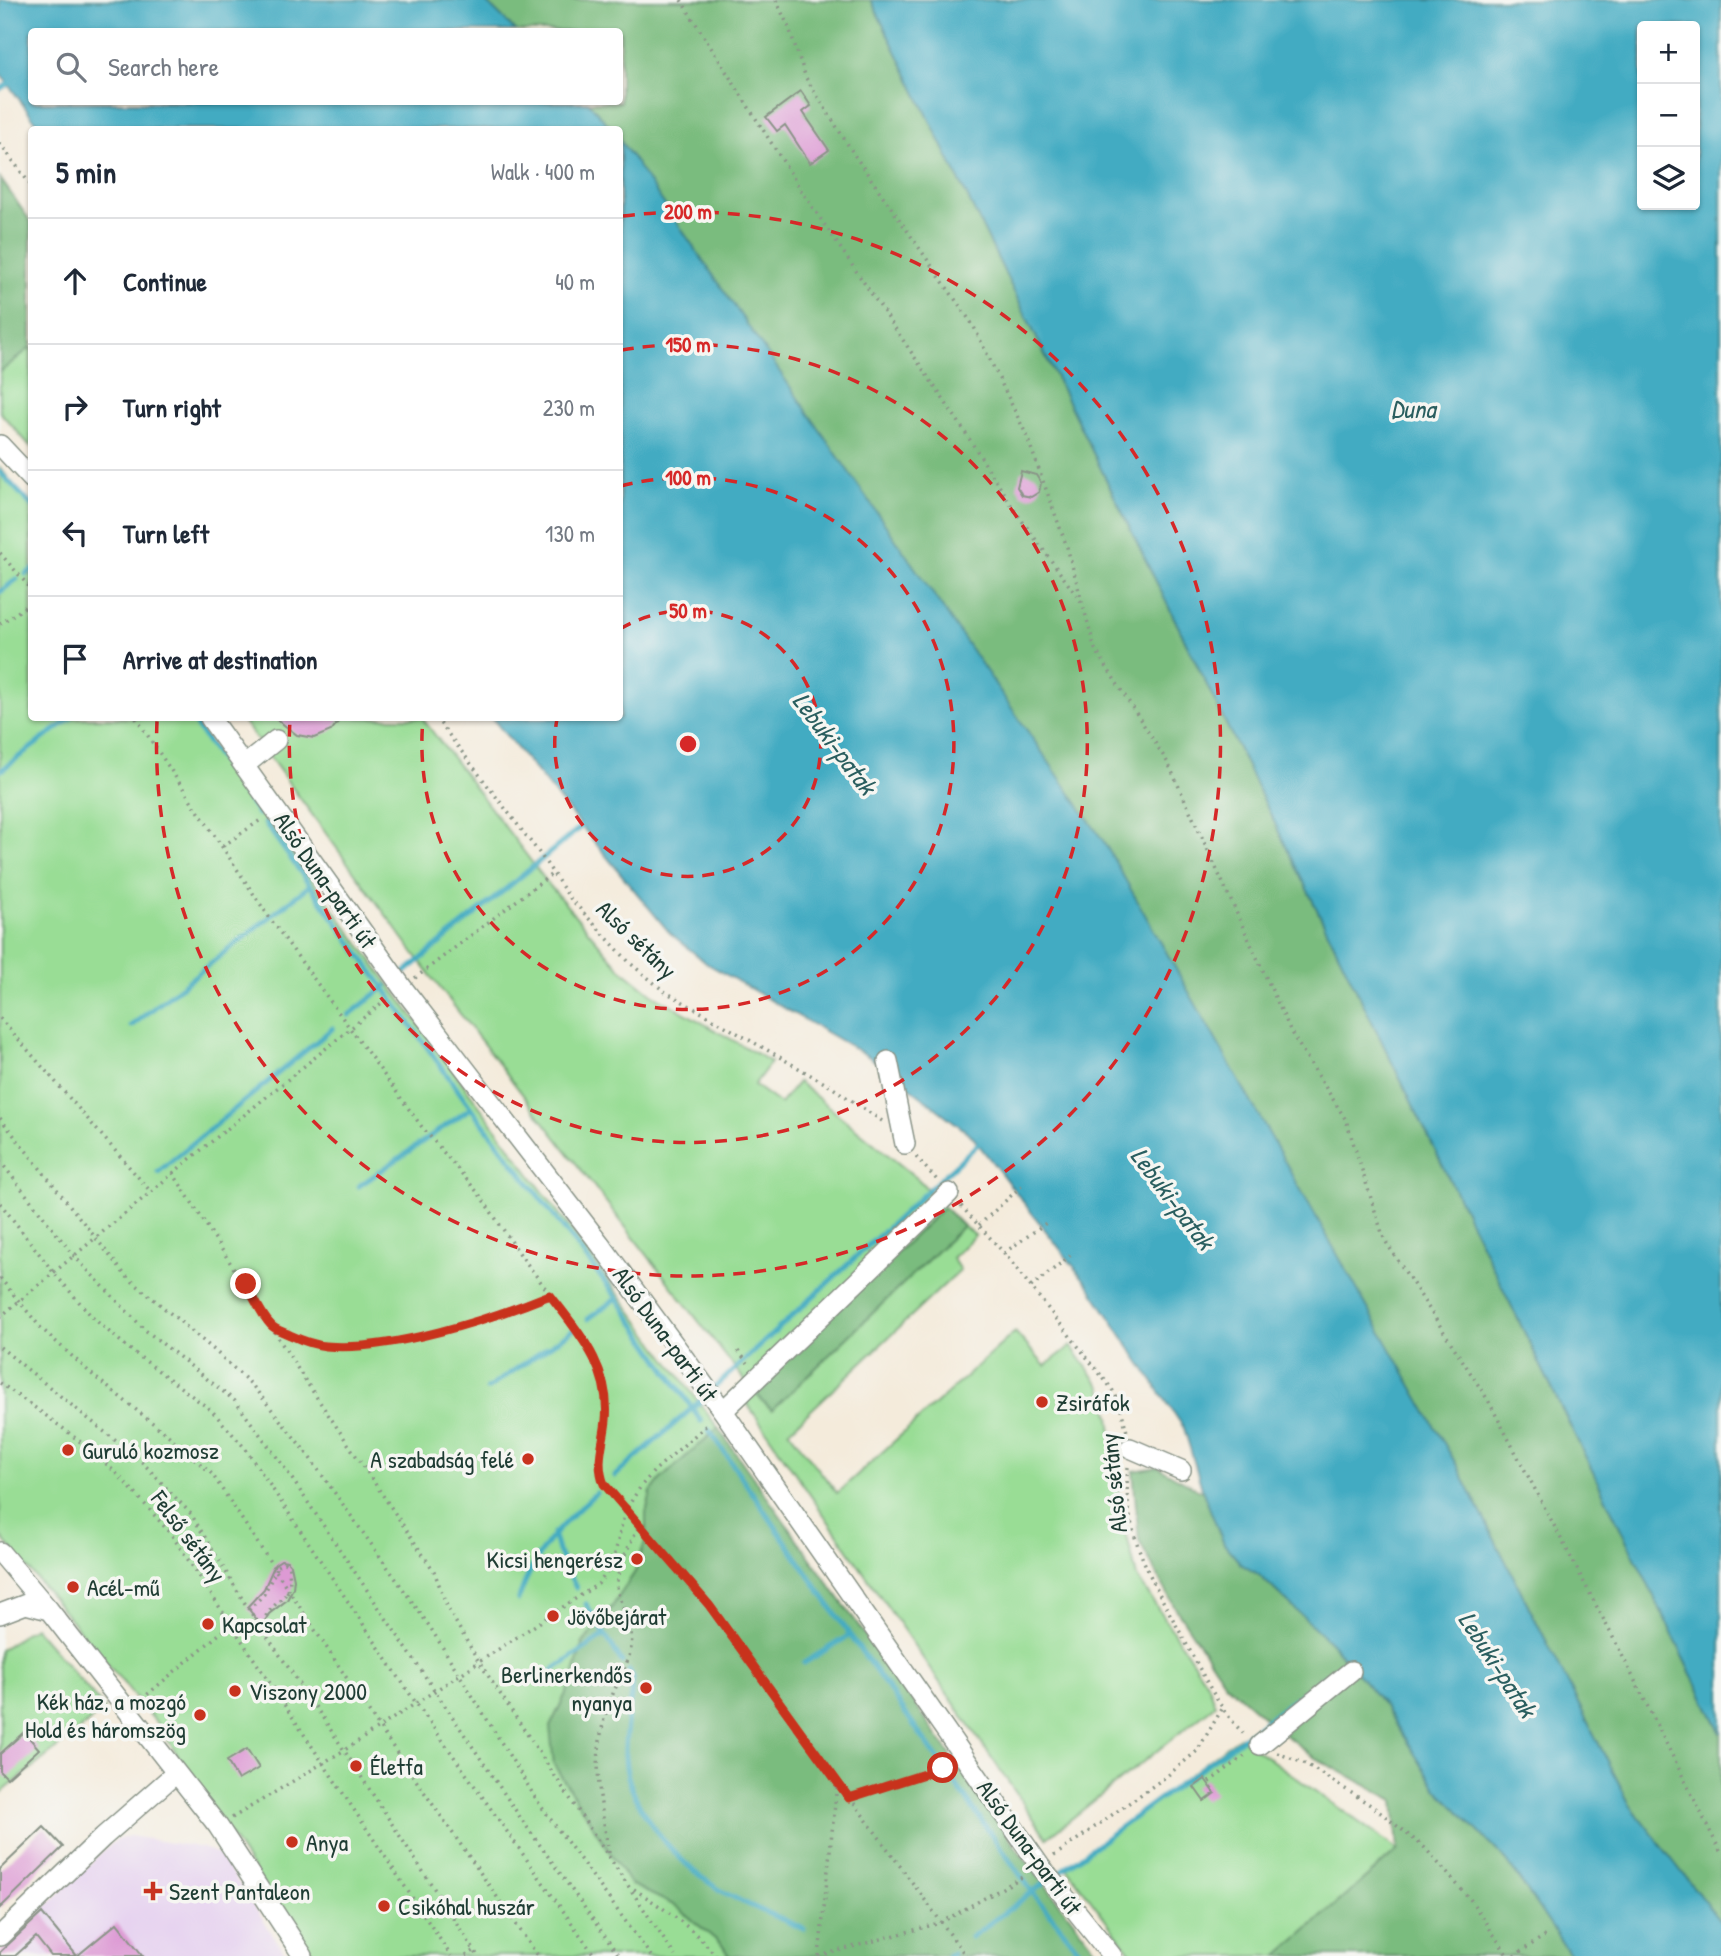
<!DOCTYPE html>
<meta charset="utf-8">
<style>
:root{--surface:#fff;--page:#f2f2f3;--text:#1f2937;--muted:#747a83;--line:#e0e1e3}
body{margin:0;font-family:"Patrick Hand",sans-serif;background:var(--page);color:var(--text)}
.controls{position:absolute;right:21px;top:21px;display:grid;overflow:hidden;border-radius:7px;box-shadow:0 2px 5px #0004}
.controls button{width:63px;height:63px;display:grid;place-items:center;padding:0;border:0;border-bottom:2px solid var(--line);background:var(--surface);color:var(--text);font:35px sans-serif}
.stop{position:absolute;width:21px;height:21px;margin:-16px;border:5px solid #c8321e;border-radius:50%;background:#fff}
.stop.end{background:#c8321e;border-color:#fff;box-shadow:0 2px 7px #0008}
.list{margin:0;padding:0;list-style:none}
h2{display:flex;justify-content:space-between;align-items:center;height:91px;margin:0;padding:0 28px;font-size:30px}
h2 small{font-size:23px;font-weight:400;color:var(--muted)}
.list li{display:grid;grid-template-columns:46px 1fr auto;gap:21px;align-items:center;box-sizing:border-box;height:126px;padding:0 28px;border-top:2px solid var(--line)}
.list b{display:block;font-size:26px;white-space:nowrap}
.list em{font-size:23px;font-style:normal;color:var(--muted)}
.icon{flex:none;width:38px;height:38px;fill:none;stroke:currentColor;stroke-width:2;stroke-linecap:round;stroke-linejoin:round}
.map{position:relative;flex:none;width:1721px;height:1956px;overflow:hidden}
.search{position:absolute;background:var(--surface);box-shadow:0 2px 5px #0004;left:28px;top:28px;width:595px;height:77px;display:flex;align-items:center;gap:18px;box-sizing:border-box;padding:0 24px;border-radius:7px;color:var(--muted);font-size:26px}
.panel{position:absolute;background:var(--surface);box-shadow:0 2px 5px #0004;left:28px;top:126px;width:595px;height:595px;border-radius:7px}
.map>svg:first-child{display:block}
.built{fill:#e6d2f0}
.green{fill:#99dd95;stroke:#5c8d64;stroke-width:2}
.forest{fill:#7abc7e;stroke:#4c7c59;stroke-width:2}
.water{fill:#43abc2;stroke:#31747b;stroke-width:2;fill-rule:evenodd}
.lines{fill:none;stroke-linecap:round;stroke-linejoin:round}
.stream{stroke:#43abc2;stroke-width:5}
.building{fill:#dd9ad4}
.minor-casing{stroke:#8a9488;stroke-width:22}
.path{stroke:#8a9488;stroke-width:3.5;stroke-dasharray:2 5;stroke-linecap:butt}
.minor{stroke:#fff;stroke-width:19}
.path-bridge{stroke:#8a9488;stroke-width:3.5;stroke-dasharray:2 5;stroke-linecap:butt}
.route{stroke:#c8321e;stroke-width:9}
.ring{fill:none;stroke:#d62828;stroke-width:3.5;stroke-dasharray:12 9}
.poi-dot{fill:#c8321e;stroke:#f6f6f2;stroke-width:2.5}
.labels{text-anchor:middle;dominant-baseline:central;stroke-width:7;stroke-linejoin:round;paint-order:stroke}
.street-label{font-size:24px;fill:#1f3d34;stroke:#f6f6f2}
.poi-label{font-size:24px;fill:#1f3d34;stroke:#f6f6f2;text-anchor:start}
.water-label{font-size:26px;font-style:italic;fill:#2a5e5f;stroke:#f6f6f2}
.centre{fill:#d62828;stroke:#f6f6f2;stroke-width:3.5}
.ring-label{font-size:21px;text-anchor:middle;font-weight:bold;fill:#d62828;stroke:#f6f6f2;stroke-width:7;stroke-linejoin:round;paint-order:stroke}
</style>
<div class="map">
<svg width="1721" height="1956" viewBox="0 0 1721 1956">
<rect width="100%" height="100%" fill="#f6f6f2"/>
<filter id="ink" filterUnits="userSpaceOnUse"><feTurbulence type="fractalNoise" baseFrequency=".0143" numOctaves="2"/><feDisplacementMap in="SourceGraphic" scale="14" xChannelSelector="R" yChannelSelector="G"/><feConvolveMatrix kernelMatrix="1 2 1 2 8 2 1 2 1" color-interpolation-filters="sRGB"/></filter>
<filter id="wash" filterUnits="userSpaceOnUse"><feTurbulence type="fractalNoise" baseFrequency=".00686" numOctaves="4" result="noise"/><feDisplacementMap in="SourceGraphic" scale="28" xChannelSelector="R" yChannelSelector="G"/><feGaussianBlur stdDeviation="1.57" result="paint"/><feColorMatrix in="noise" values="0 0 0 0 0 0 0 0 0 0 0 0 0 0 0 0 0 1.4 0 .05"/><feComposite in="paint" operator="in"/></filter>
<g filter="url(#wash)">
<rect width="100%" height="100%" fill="#f4ebdb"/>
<path class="built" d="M129 1836 203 1848 215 1853 223 1860 287 1956H0V1952L106 1848 117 1840Z"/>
<path class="green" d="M31 347V447L0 412V372Z
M0 468 31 506 32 718H192L718 1428 661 1479 651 1492 646 1513V1539L635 1572 612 1607 583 1643 571 1683 550 1727 630 1884 676 1906 722 1945 729 1956H310L156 1722 0 1535Z
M241 718H422L550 886 620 968 652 994 771 1062 754 1085 780 1104 798 1082 919 1180 944 1207 772 1410 963 1226 975 1235 952 1258 960 1270 789 1431 837 1493 1015 1332 1045 1366 1071 1346 1101 1387 1110 1417 1121 1512 1137 1577 1207 1683 1215 1705 1047 1838 744 1399 752 1390 433 979Z
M34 1627 105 1709 0 1794V1650Z
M1239 1737 1398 1850 1277 1956H1133L1067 1868Z"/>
<path class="forest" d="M484 0H871L1721 1733V1923L1630 1805 1456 1464 620 140V130L612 129 588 102H620V32L516 31Z
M0 178 31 222V347L0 372Z
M944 1207 963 1226 772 1410 753 1391Z
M718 1428 1021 1854 1101 1956H729L722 1945 676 1906 630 1884 554 1765 550 1727 571 1683 583 1643 612 1607 635 1572 646 1539V1513L651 1492 661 1479Z
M1158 1467 1203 1492 1224 1544 1241 1564 1259 1575 1331 1643 1347 1661 1385 1707 1437 1789 1507 1861 1571 1956H1277L1398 1850 1394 1800 1315 1758 1276 1728 1225 1683 1174 1606 1139 1541 1133 1471Z"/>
<path class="water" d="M0 0H484L516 31 32 32V102H588L612 129H41L0 73Z
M871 0H1721V1733ZM1695 26V205H1642V26Z
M620 140 1104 842 1456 1464 1630 1805 1721 1923V1956H1571L1507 1861 1437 1789 1385 1707 1347 1661 1331 1643 1259 1575 1241 1564 1224 1544 1203 1492 1184 1428 1089 1286 971 1135 871 1058 706 963 669 932 492 718H620Z"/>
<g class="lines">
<path class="stream" d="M0 89 8 84
M0 472 32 506
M26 574 32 570
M0 592 17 579
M191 718 258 814
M0 771 71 718
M265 823 471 1108 617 1298 701 1421
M403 974 582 826
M349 1015 386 986
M131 1026 308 887
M158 1172 333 1028
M359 1186 471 1108
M588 1319 617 1298
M487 1389 573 1330
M713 1389 978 1144
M709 1430 850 1635 1033 1893 1084 1956
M615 1476 706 1396
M553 1533 558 1551 576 1588
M518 1600C536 1549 557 1528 596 1493
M586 1604 622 1662
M804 1663 850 1635
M629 1671 633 1677C631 1703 624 1731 625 1757 627 1807 677 1862 717 1888 744 1905 776 1916 804 1929
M543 1677 605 1635
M971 1937 1347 1661
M948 1956 953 1953"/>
</g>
<g id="blocks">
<path class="building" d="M801 91 811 106 803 112 829 150 810 163 785 125 777 131 766 117Z
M1021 471 1036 475 1041 483 1039 492 1031 497 1022 495 1017 487Z
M275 718H341L331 731 314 738 297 735Z
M281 1560 287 1561 291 1565 294 1579 293 1588 287 1600 269 1614 262 1626 247 1607 264 1589 275 1564Z
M24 1732 39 1749 7 1778 0 1771V1754Z
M247 1749 259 1768 238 1780 227 1761Z
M1205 1779 1215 1793 1204 1801 1194 1787Z
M44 1827 63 1847 0 1908V1869Z
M42 1913 77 1956 117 1923 143 1956H51L36 1937 15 1956H0V1952Z"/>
</g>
</g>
<g filter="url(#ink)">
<use href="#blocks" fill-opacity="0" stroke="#8a9488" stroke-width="2"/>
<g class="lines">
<g class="minor-casing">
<path id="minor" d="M0 445 32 479
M210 718 402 987 601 1245 723 1411 1040 1866 1112 1956
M245 765 276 740
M888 1061 905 1144
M723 1411 949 1193
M1130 1448 1181 1470
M0 1552 49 1610 218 1826 303 1956
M0 1614 26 1604 49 1610
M1260 1745 1351 1671
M0 1936 103 1837 176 1773"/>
</g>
<path class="path" d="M681 0 803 193 958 421 1015 511 1082 603
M776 0 789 28 806 78 855 156 973 325 1026 434 1067 547 1095 649 1168 763 1292 1034 1346 1120 1384 1239 1488 1400 1617 1645 1721 1853
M0 143 32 187
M0 553 32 590
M0 624 32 602
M136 718 271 920 422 1127 479 1194 522 1257 589 1346 601 1370 607 1400 606 1420 599 1463 604 1484 709 1605 966 1956
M436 718 540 854 569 897 630 963 664 991 830 1086 882 1121
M223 846 262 819
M415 978 553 873
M0 1018 151 1192 173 1173 305 1380 434 1571 448 1609 479 1662 675 1956
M0 1118 126 1276 214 1350 252 1385 305 1451 430 1627 538 1802 651 1956
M916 1157 937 1180
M0 1161 74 1256 144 1329 235 1401 282 1464 522 1820 619 1956
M173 1173 389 997
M0 1203 54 1273 94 1319 132 1351 212 1411 245 1448 416 1703 595 1956
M961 1206 1004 1253 1112 1389 1121 1409 1127 1432
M979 1225 1025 1183
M1004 1253 1046 1223
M0 1278 41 1328 95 1377 169 1436 212 1474 379 1727 538 1956
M1031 1287 1071 1255
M0 1317 151 1192
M272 1327C289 1334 306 1343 323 1346 382 1355 494 1318 550 1295
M0 1347 143 1463 191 1514 249 1610 325 1721 478 1956
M738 1351 748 1363
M0 1383C40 1411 80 1439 116 1473 135 1492 153 1514 171 1534L451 1956
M1128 1467C1121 1537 1157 1588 1188 1647 1205 1678 1220 1711 1246 1736
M277 1566 284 1563 289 1566 290 1587
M249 1610 264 1594 276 1570
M263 1630 267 1613 287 1593
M142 1699 231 1624
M1277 1753 1306 1764 1372 1806 1425 1848 1470 1899 1508 1956
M1209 1782 1246 1755
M849 1798 950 1766
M232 1818 343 1751 598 1584 612 1566 625 1511 641 1486 654 1471 709 1423
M609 1853C600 1799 591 1762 607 1709 613 1690 628 1666 631 1648 635 1626 619 1607 617 1586 616 1568 632 1541 639 1525
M1054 1856 1167 1776 1197 1751 1222 1709
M634 1889C664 1909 693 1927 716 1956
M466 1956 474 1951
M819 1956 940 1923 1024 1876
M819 1956 837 1784
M1514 1956 1549 1933"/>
<use href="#minor" class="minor"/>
<path class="path-bridge" d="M276 1570 277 1566
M287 1593 290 1587"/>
</g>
</g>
<g class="lines" filter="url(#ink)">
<path class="route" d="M246 1284C254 1297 261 1315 271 1325 275 1330 284 1332 290 1335 301 1340 314 1345 326 1346 389 1352 491 1319 550 1295 579 1333 611 1368 606 1420 604 1443 595 1461 604 1484L709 1605 849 1798 943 1768"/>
</g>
<g class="ring">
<path d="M620 629A133 133 0 1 1 557 719"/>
<path d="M621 486A266 266 0 1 1 423 719"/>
<path d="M622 350A399 399 0 1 1 290 720"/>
<path d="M623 216A532 532 0 1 1 157 721"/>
</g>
<g class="poi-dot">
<circle cx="1042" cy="1402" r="7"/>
<circle cx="68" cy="1450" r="7"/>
<circle cx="528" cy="1459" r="7"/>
<circle cx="637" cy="1559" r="7"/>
<circle cx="73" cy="1587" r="7"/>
<circle cx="553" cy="1616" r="7"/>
<circle cx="208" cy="1624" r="7"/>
<circle cx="646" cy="1688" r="7"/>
<circle cx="235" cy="1691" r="7"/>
<circle cx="200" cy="1715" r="7"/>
<circle cx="356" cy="1766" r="7"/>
<circle cx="292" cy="1842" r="7"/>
<path d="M149.5 1880.5h7v7h7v7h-7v7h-7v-7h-7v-7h7z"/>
<circle cx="384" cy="1906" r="7"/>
</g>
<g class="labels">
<g class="street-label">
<text transform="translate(326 880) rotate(55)">Alsó Duna-parti út</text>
<text transform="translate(637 939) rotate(44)">Alsó sétány</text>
<text transform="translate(666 1334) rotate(54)">Alsó Duna-parti út</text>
<text transform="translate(1113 1483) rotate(-96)">Alsó sétány</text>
<text transform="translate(189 1536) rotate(53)">Felső sétány</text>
<text transform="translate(1030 1847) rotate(54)">Alsó Duna-parti út</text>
</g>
<g class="poi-label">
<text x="1056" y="1402">Zsiráfok</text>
<text x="82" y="1450">Guruló kozmosz</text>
<text x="514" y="1459" text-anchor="end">A szabadság felé</text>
<text x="623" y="1559" text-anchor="end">Kicsi hengerész</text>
<text x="87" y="1587">Acél-mű</text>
<text x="567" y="1616">Jövőbejárat</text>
<text x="222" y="1624">Kapcsolat</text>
<text x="632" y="1674" text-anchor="end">Berlinerkendős<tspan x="632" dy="28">nyanya</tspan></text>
<text x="249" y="1691">Viszony 2000</text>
<text x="186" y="1701" text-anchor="end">Kék ház, a mozgó<tspan x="186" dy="28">Hold és háromszög</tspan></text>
<text x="370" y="1766">Életfa</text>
<text x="306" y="1842">Anya</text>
<text x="169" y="1891">Szent Pantaleon</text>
<text x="398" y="1906">Csikóhal huszár</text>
</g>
<g class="water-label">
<text x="1413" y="408">Duna</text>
<text transform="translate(835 743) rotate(53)">Lebuki-patak</text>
<text transform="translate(1173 1198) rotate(53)">Lebuki-patak</text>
<text transform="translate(1498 1664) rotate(57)">Lebuki-patak</text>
</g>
</g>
<circle cx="688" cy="744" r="10" class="centre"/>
<g class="ring-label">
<text x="688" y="219">200 m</text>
<text x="688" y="352">150 m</text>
<text x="688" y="485">100 m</text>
<text x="688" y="618">50 m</text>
</g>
</svg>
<div class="controls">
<button>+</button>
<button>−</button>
<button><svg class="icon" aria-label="layers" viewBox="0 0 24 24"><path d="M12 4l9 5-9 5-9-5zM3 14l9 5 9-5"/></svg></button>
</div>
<div class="stop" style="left:943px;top:1768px"></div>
<div class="stop end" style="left:246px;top:1284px"></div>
<div class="search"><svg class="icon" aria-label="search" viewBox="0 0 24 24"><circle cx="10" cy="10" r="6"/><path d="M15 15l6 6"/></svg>Search here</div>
<section class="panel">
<h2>5 min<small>Walk · 400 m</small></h2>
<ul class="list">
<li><svg class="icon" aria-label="ahead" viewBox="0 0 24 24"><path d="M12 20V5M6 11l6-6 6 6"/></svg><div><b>Continue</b></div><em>40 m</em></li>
<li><svg class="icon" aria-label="right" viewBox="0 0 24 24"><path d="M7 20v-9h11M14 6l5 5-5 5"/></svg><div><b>Turn right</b></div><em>230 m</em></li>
<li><svg class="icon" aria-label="left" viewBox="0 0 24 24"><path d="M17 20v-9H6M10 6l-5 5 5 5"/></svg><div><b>Turn left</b></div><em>130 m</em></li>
<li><svg class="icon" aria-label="arrive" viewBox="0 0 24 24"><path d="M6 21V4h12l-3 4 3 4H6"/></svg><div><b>Arrive at destination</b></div></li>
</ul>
</section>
</div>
